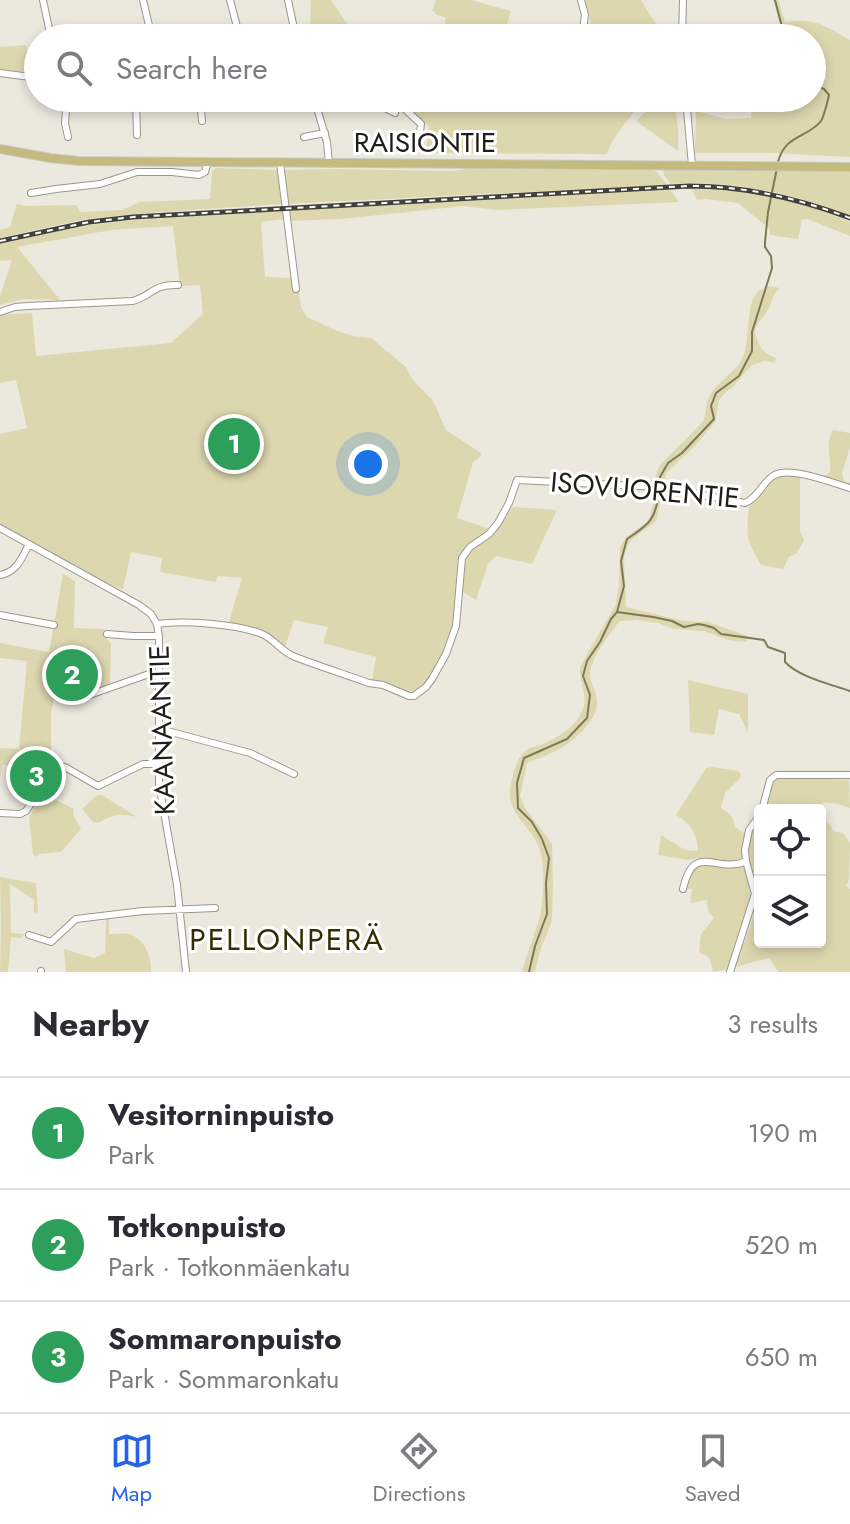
<!DOCTYPE html>
<meta charset="utf-8">
<style>
:root{--surface:#fff;--page:#f7f7f7;--text:#2b2b33;--muted:#7c7c81;--line:#e1e1e2;--accent:#2563eb}
body{margin:0;font-family:Jost,sans-serif;background:var(--page);color:var(--text)}
.controls{position:absolute;right:24px;bottom:24px;display:grid;overflow:hidden;border-radius:8px;box-shadow:0 4px 12px #0003}
.controls button{width:72px;height:72px;display:grid;place-items:center;padding:0;border:0;border-bottom:2px solid var(--line);background:var(--surface);color:var(--text);font:40px sans-serif}
.you{position:absolute;left:368px;top:464px;width:28px;height:28px;margin:-20px;border:6px solid #fff;border-radius:50%;background:#1a73e8;box-shadow:0 0 0 12px #1a73e833}
.badge{display:grid;place-items:center;width:52px;height:52px;border-radius:50%;background:var(--accent);color:#fff;font-size:26px;font-weight:700}
.pin{position:absolute;translate:-50% -50%;border:4px solid #fff;box-shadow:0 2px 8px #0006}
.list{margin:0;padding:0;list-style:none}
h2{display:flex;justify-content:space-between;align-items:center;height:104px;margin:0;padding:0 32px;font-size:34px}
h2 small{font-size:26px;font-weight:400;color:var(--muted)}
.list li{display:grid;grid-template-columns:52px 1fr auto;gap:24px;align-items:center;box-sizing:border-box;height:112px;padding:0 32px;border-top:2px solid var(--line)}
.list b{display:block;font-size:30px;white-space:nowrap}
.list p{margin:0;font-size:26px;white-space:nowrap;color:var(--muted)}
.list em{font-size:26px;font-style:normal;color:var(--muted)}
.icon{flex:none;width:44px;height:44px;fill:none;stroke:currentColor;stroke-width:2;stroke-linecap:round;stroke-linejoin:round}
.map{position:relative;flex:none;width:850px;height:972px;overflow:hidden}
.search{position:absolute;background:var(--surface);box-shadow:0 4px 12px #0003;left:24px;right:24px;top:24px;height:88px;display:flex;align-items:center;gap:20px;box-sizing:border-box;padding:0 28px;border-radius:44px;color:var(--muted);font-size:30px}
.sheet{height:440px;background:var(--surface)}
nav{display:flex;justify-content:space-around;align-items:center;box-sizing:border-box;height:112px;border-top:2px solid var(--line);background:var(--surface);font-size:22px;color:var(--muted)}
nav a{display:grid;justify-items:center;gap:4px}
nav .on{color:var(--accent)}
.map>svg:first-child{display:block}
.green{fill:#ddd7af}
.lines{fill:none;stroke-linecap:round;stroke-linejoin:round}
.stream{stroke:#7e7958;stroke-width:2}
.minor-casing{stroke:#9a988e;stroke-width:8}
.major-casing{stroke:#c9c9c8;stroke-width:10}
.minor{stroke:#fff;stroke-width:6}
.major{stroke:#c4ba7d;stroke-width:8}
.rail-casing{stroke:#41413b;stroke-width:5}
.rail{stroke:#fff;stroke-width:2;stroke-dasharray:6;stroke-linecap:butt}
.labels{text-anchor:middle;dominant-baseline:central;stroke-width:6;stroke-linejoin:round;paint-order:stroke}
.street-label{font-size:28px;fill:#1e1e1a;stroke:#fff}
.neighbourhood-label{font-size:30px;letter-spacing:2px;fill:#342d01;stroke:#fff}
</style>
<div class="map">
<svg width="850" height="972" viewBox="0 0 850 972">
<rect width="100%" height="100%" fill="#ebe9dd"/>
<path class="green" d="M311 0H331L357 38H331L326 30 310 29Z
M436 0H471L511 11 503 37 505 38H474V36L444 26 446 18 435 14V12L432 11Z
M585 0H641L659 29 662 38 586 37 591 22Z
M773 0H777L779 2 785 22C816 18 824 25 850 40V157L773 153H695L696 111 726 119 751 118 752 98H812V38H689V35C718 36 754 40 780 25Z
M26 45 29 73 0 69V47Z
M382 98H644C632 118 614 132 607 154L426 153 429 126Z
M651 98H674L678 128V151L636 121 645 112Z
M216 168 277 170 279 173 282 204 134 214 86 219 0 238V230L10 227 17 204 24 206 77 205 80 212 122 210 140 202 210 199 212 171Z
M333 169 453 171 464 169 652 170 657 172 667 185 287 204 285 170Z
M663 170 850 171V216C792 193 734 180 671 184L665 177Z
M670 189 679 202 497 210 464 206 341 219 290 221 288 210Z
M692 189C750 189 797 200 850 222V236L807 219 802 220 798 239 770 235V229L738 203 706 199 697 200Z
M283 211 285 219 261 222 265 277 291 278 293 289 298 288 301 307 307 317 335 330 353 336 371 338 406 367 412 379 433 401 446 430 481 453V456L473 462 457 518 490 529C440 559 464 584 453 629 448 650 435 668 424 686 408 699 389 687 372 681L376 657 323 643 328 627 294 620 285 647 275 639 228 625 242 578 218 576 215 582 160 572 162 558 131 552 123 589 103 582 78 566 69 563 0 524V434L27 428 16 380 0 383V315L32 313 36 356 171 343 203 314 200 285 180 286 173 226 111 230 17 247 60 300 24 299 0 305V296L12 260 0 261V243L89 225 134 220Z
M768 286 780 288C770 296 773 304 766 313 762 319 758 321 755 330 757 343 762 354 776 358L775 363 765 361 754 364 747 370 734 386 725 393 719 400 715 422 695 446 666 473 663 485 653 484 659 466 703 422C707 412 705 401 712 392 722 378 738 371 744 354 750 339 746 303 757 293 760 290 764 288 768 286Z
M833 430 850 433V447L842 473 844 481 850 483V485L823 477 830 472C832 456 824 447 833 430Z
M784 474 800 476V531L804 540 796 554 789 557 783 569 761 565C746 538 746 538 749 507 763 498 767 480 784 474Z
M655 493 662 494 656 521 630 541 626 549 624 558 626 607 683 621 708 622 748 636 747 642 732 641 704 631 674 629 658 623 637 620 620 621C610 632 589 661 590 675 591 686 599 695 597 706 596 714 590 722 585 728 569 747 550 754 527 763L520 796 525 808 552 844 553 882 552 921 540 951 535 972H522C527 954 533 937 539 920 544 903 544 876 542 859 539 828 503 818 511 783 513 774 516 762 522 754 527 747 535 747 543 744 559 737 577 726 583 709 588 694 579 682 580 667L616 604 619 584 620 547 626 537 646 523 650 516Z
M513 507 557 510 532 564 496 556 488 564 476 600 461 591 463 561 480 542 492 534Z
M63 574 75 581 74 628 104 629 105 637 111 643 110 686 93 695 57 685 51 713V756L55 759 28 804 23 766 2 765 0 781V748L19 749 27 661 0 658V643L49 652Z
M688 680 748 694V733L739 714 719 709 714 735 690 732Z
M713 767 738 771 741 774 740 778 725 793 721 808C729 813 734 817 735 827L744 833 742 858 738 862H730L699 858 688 860 658 855 661 835 685 850 698 851C697 833 691 824 676 815L706 768Z
M780 777 849 780 850 808 838 804 823 802 820 810H766L773 782Z
M42 793 74 809 73 815 81 829 61 852 40 854 36 857 33 854 29 818Z
M97 795H102L137 817C118 813 115 814 98 823L93 822 82 809Z
M820 819 831 825 833 831 843 833 850 843 849 880 846 886 850 889V972H778L769 958 735 967C742 945 754 922 757 899 760 878 742 858 750 836 752 830 757 826 760 820V942H820Z
M706 864 733 868 743 865 748 878 750 896 748 910 727 969 713 972C711 963 711 955 701 954L699 951 701 934 714 918 708 911 707 900 690 903 692 889 685 888C688 875 692 866 706 864Z
M0 877 36 883 38 913 34 912V900L10 884 11 933 24 934 22 938 11 937 8 972H0L1 928Z
M109 918V934C115 934 124 933 129 934 145 939 152 957 151 972H66L64 949 94 958 105 953 106 919Z"/>
<g class="lines">
<path class="stream" d="M775 0 785 38
M778 162C785 134 808 138 821 121 824 116 828 100 829 95L824 89 812 84
M660 483V477L668 463 682 453 714 419 711 406 716 393 739 376 752 351V332L772 268 771 256 765 247V242L768 212 777 168
M617 612 653 617 672 621 684 627 698 624 704 625 714 628 721 634 764 640 768 647 785 653V662C799 677 830 684 850 691
M529 972 535 946 547 914 546 883 549 858 542 839 532 822 518 808 517 783 524 758 567 739 587 718 590 695 583 676 587 661 600 642 611 619 617 612 624 586 621 561 627 539C650 524 656 519 659 491"/>
<g class="minor-casing">
<path id="minor" d="M43 0 51 38
M143 0 152 38
M230 0 240 38
M288 0 296 38
M581 0 585 15 582 38
M682 38 683 0
M0 73 38 78
M67 98 65 123 68 137
M136 98 137 135
M200 98 202 121
M314 98 327 142 329 164
M393 98 421 124 420 132
M686 98 692 166
M317 107C346 105 369 98 395 113
M304 137 325 133
M280 163 296 289
M31 193 56 189 100 184 137 172H172L199 175 205 172 208 162
M0 312 15 307 28 306 133 301C153 295 153 284 178 285
M0 528 139 605 151 614 157 624 159 636V784L177 885 186 972
M0 575C17 572 22 558 29 544
M0 615 54 625
M157 624C183 620 237 624 262 634 274 639 281 651 293 656 318 666 344 674 369 683L383 685 409 696H414L426 687 432 679 446 654 456 626 462 558 470 547 489 534 498 523 509 503 517 480 659 487 745 503C758 498 762 483 773 476 789 465 832 483 850 488
M107 634 133 636H159
M81 698 149 674 160 675
M160 729 250 753 294 774
M762 810 770 780 776 775H850
M0 813 20 814 26 811 56 767H65L98 786 143 764H159
M683 889C694 840 717 875 746 861
M29 935 51 942 76 919 143 911 215 908
M41 972V971
M730 972 755 894 746 861 745 850 749 830 760 815"/>
</g>
<g class="major-casing">
<path id="major" d="M0 149 50 158 79 161 850 167"/>
</g>
<use href="#minor" class="minor"/>
<use href="#major" class="major"/>
<g class="rail-casing">
<path id="rail" d="M0 241 89 222 133 217 689 186C746 186 797 198 850 218"/>
</g>
<use href="#rail" class="rail"/>
</g>
<g class="labels">
<g class="street-label">
<text x="425" y="142">RAISIONTIE</text>
<text transform="translate(645 490) rotate(5)">ISOVUORENTIE</text>
<text transform="translate(162 730) rotate(-92)">KAANAANTIE</text>
</g>
<g class="neighbourhood-label">
<text x="287" y="939">PELLONPERÄ</text>
</g>
</g>
</svg>
<div class="controls">
<button><svg class="icon" aria-label="locate" viewBox="0 0 24 24"><circle cx="12" cy="12" r="6"/><path d="M12 2v4M12 18v4M2 12h4M18 12h4"/></svg></button>
<button><svg class="icon" aria-label="layers" viewBox="0 0 24 24"><path d="M12 4l9 5-9 5-9-5zM3 14l9 5 9-5"/></svg></button>
</div>
<div class="you"></div>
<div class="pin badge" style="left:234px;top:444px;background:#2e9e5b">1</div>
<div class="pin badge" style="left:72px;top:675px;background:#2e9e5b">2</div>
<div class="pin badge" style="left:36px;top:776px;background:#2e9e5b">3</div>
<div class="search"><svg class="icon" aria-label="search" viewBox="0 0 24 24"><circle cx="10" cy="10" r="6"/><path d="M15 15l6 6"/></svg>Search here</div>
</div>
<section class="sheet">
<h2>Nearby<small>3 results</small></h2>
<ul class="list">
<li><span class="badge" style="background:#2e9e5b">1</span><div><b>Vesitorninpuisto</b><p>Park</p></div><em>190 m</em></li>
<li><span class="badge" style="background:#2e9e5b">2</span><div><b>Totkonpuisto</b><p>Park · Totkonmäenkatu</p></div><em>520 m</em></li>
<li><span class="badge" style="background:#2e9e5b">3</span><div><b>Sommaronpuisto</b><p>Park · Sommaronkatu</p></div><em>650 m</em></li>
</ul>
</section>
<nav>
<a class="on"><svg class="icon" aria-label="map" viewBox="0 0 24 24"><path d="M3 6l6-2 6 2 6-2v14l-6 2-6-2-6 2zM9 4v14M15 6v14"/></svg>Map</a>
<a><svg class="icon" aria-label="directions" viewBox="0 0 24 24"><path d="M12 3l9 9-9 9-9-9zM9 14v-3h6M13 9l2 2-2 2"/></svg>Directions</a>
<a><svg class="icon" aria-label="saved" viewBox="0 0 24 24"><path d="M7 4h10v16l-5-4-5 4z"/></svg>Saved</a>
</nav>
